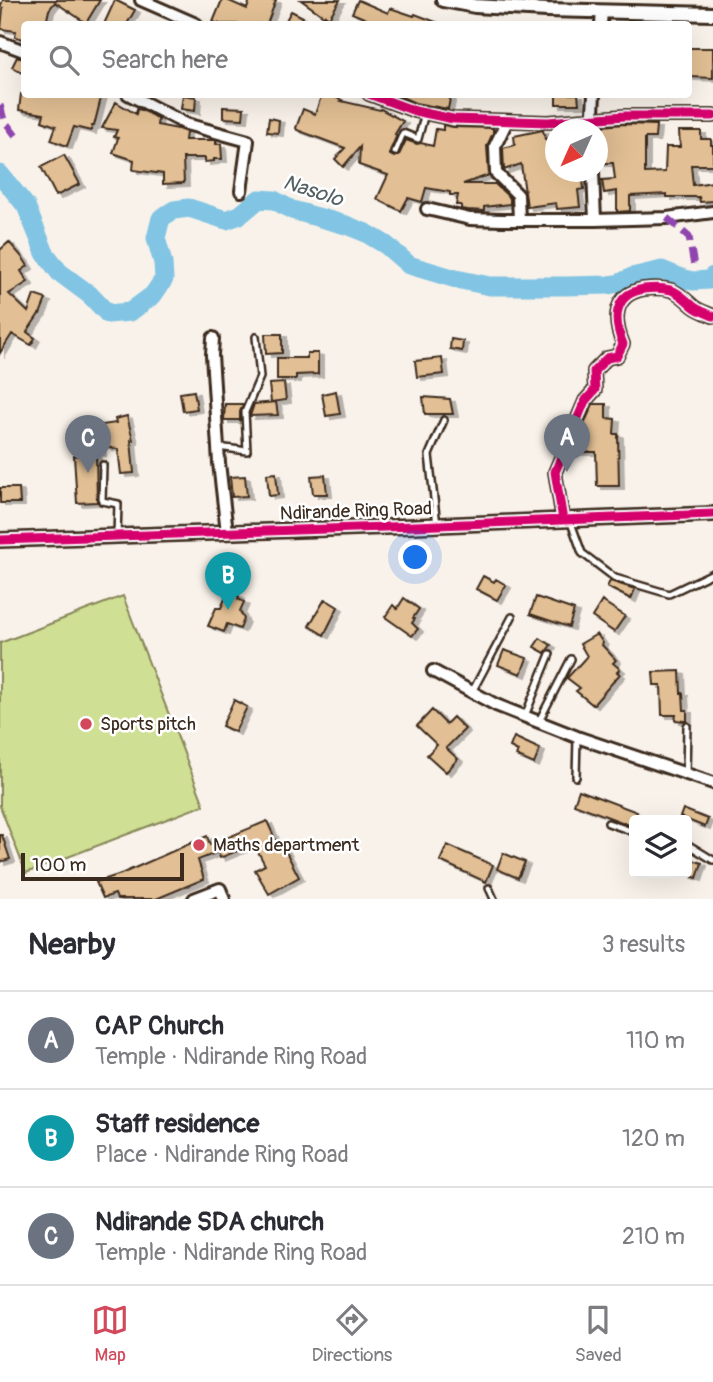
<!DOCTYPE html>
<meta charset="utf-8">
<style>
:root{--surface:#fff;--page:#f7f7f7;--text:#2b2b33;--muted:#7c7c81;--line:#e1e1e2;--accent:#d1495b}
body{margin:0;font-family:Pangolin,sans-serif;background:var(--page);color:var(--text)}
.controls{position:absolute;right:21px;bottom:21px;display:grid;overflow:hidden;border-radius:7px;box-shadow:0 7px 28px #0002}
.controls button{width:63px;height:63px;display:grid;place-items:center;padding:0;border:0;border-bottom:2px solid var(--line);background:var(--surface);color:var(--text);font:35px sans-serif}
.compass{position:absolute;left:545px;top:119px;width:63px;height:63px;border-radius:50%;background:var(--surface);box-shadow:0 7px 28px #0002;rotate:225deg}
.scale{position:absolute;left:21px;bottom:18px;width:163px;box-sizing:border-box;padding-left:7px;border:4px solid #3b2a1e;border-top:0;font-size:19px;line-height:24px;white-space:nowrap;color:#3b2a1e;-webkit-text-stroke:5px #fff;paint-order:stroke}
.you{position:absolute;left:416px;top:558px;width:24px;height:24px;margin:-18px;border:5px solid #fff;border-radius:50%;background:#1a73e8;box-shadow:0 0 0 10px #1a73e833}
.badge{display:grid;place-items:center;width:46px;height:46px;border-radius:50%;background:var(--accent);color:#fff;font-size:23px;font-weight:700}
.pin{position:absolute;translate:-50% -58px;filter:drop-shadow(0 2px 4px #0008)}
.pin::after{content:'';position:absolute;top:37px;width:24px;height:21px;background:inherit;clip-path:polygon(0 0,100% 0,50% 100%)}
.list{margin:0;padding:0;list-style:none}
h2{display:flex;justify-content:space-between;align-items:center;height:91px;margin:0;padding:0 28px;font-size:30px}
h2 small{font-size:23px;font-weight:400;color:var(--muted)}
.list li{display:grid;grid-template-columns:46px 1fr auto;gap:21px;align-items:center;box-sizing:border-box;height:98px;padding:0 28px;border-top:2px solid var(--line)}
.list b{display:block;font-size:26px;white-space:nowrap}
.list p{margin:0;font-size:23px;white-space:nowrap;color:var(--muted)}
.list em{font-size:23px;font-style:normal;color:var(--muted)}
.icon{flex:none;width:38px;height:38px;fill:none;stroke:currentColor;stroke-width:2;stroke-linecap:round;stroke-linejoin:round}
.map{position:relative;flex:none;width:713px;height:899px;overflow:hidden}
.search{position:absolute;background:var(--surface);box-shadow:0 7px 28px #0002;left:21px;right:21px;top:21px;height:77px;display:flex;align-items:center;gap:18px;box-sizing:border-box;padding:0 24px;border-radius:7px;color:var(--muted);font-size:26px}
.sheet{height:385px;background:var(--surface)}
nav{display:flex;justify-content:space-around;align-items:center;box-sizing:border-box;height:98px;border-top:2px solid var(--line);background:var(--surface);font-size:19px;color:var(--muted)}
nav a{display:grid;justify-items:center;gap:4px}
nav .on{color:var(--accent)}
.map>svg:first-child{display:block}
.green{fill:#cfdf93;stroke:#858458;stroke-width:2}
.lines{fill:none;stroke-linecap:round;stroke-linejoin:round}
.river{stroke:#82c4e3;stroke-width:19}
.building{fill:#e2bf94;stroke:#3b2a1e;stroke-width:2;filter:url(#shadow)}
.service-casing{stroke:#3b2a1e;stroke-width:10}
.minor-casing{stroke:#3b2a1e;stroke-width:16}
.tertiary-casing{stroke:#3b2a1e;stroke-width:18}
.service{stroke:#fff;stroke-width:5}
.minor{stroke:#fff;stroke-width:10}
.tertiary{stroke:#fff;stroke-width:12}
.quiet{stroke:#8e44ad;stroke-width:7;stroke-dasharray:14 7;stroke-linecap:butt}
.cycleway-casing{stroke:#fff;stroke-width:13}
.cycleway{stroke:#d6006c;stroke-width:9}
.poi-dot{fill:#d1495b;stroke:#fff;stroke-width:2.5}
.labels{text-anchor:middle;dominant-baseline:central;stroke-width:5;stroke-linejoin:round;paint-order:stroke}
.street-label{font-size:19px;fill:#3b2a1e;stroke:#fff}
.poi-label{font-size:19px;fill:#3b2a1e;stroke:#fff;text-anchor:start}
.water-label{font-size:21px;font-style:italic;fill:#546063;stroke:#fff}
</style>
<div class="map">
<svg width="713" height="899" viewBox="0 0 713 899">
<defs>
<filter id="shadow"><feDropShadow dx="5" dy="3" stdDeviation="0" flood-color="#0004"/></filter>
</defs>
<rect width="100%" height="100%" fill="#f9f2ea"/>
<filter id="ink" filterUnits="userSpaceOnUse"><feTurbulence type="fractalNoise" baseFrequency=".0143" numOctaves="2"/><feDisplacementMap in="SourceGraphic" scale="14" xChannelSelector="R" yChannelSelector="G"/><feConvolveMatrix kernelMatrix="1 2 1 2 8 2 1 2 1" color-interpolation-filters="sRGB"/></filter>
<g filter="url(#ink)">
<path class="green" d="M123 596 204 805 26 873 0 806V643Z"/>
<g class="lines">
<path class="river" d="M0 174 26 206 45 253 59 272 90 295 108 314 130 312 153 295 164 279 163 263 156 238 161 218 174 210 189 208 226 220 240 215 259 199 274 200 292 210 346 225 366 233 386 245 409 265 456 279 490 286H565L609 285 620 283 632 277 662 270 684 279 693 281 709 280 713 276"/>
</g>
<path class="building" d="M3 0H100L86 23 55 2 49 10 46 24H24V39L15 37 16 31 1 29 3 8 0 7Z
M115 0 135 10 127 24H104Z
M222 0H227L247 9 250 0H276L267 24H220L213 22Z
M301 0H340L329 18 325 15V17Z
M358 0 388 13 390 8 414 16 415 14 441 24H378L352 13Z
M291 11 303 17 300 24H284Z
M689 48H713V78L689 77Z
M17 57 24 59V74L12 67Z
M21 94H102L94 126H92L91 131 74 127 67 146 51 140 56 126 42 121 44 114 19 110Z
M322 94H327L342 100 341 101 380 110 381 109 403 121 395 134 397 135 390 151V155L394 157 399 155 406 140 417 144 421 143 433 146 436 129 443 130V125L453 127 493 128V133L487 146 489 175 463 184H495L510 198V204L484 207V211L468 210 461 209V205H456L458 195H450V192L426 188 422 202 408 198 401 211 377 199 388 175 359 165 360 147 343 167 335 159 345 148 297 130 296 128 303 109 315 114Z
M395 94H451L448 109 415 103Z
M556 94H578L579 104H556Z
M183 95 196 97 195 111 181 109Z
M116 102 136 114 137 109 142 110 158 119 157 125 178 129 186 132 185 140H216V144H221L222 159H214V161L205 162V158H183L184 183 163 184V174L133 170 134 160 113 153 118 138 114 137 117 130 102 128Z
M223 107 244 108 243 119 223 118Z
M269 118 279 120 278 133 267 132Z
M625 124 656 125 655 138H645V173L665 172 666 147H680L679 131H701V139H711V145H713V165H691L693 185 713 182V201L700 202 699 197H667V194L630 196V211L617 212V191L604 193 602 180 615 179 613 163H600L601 126Z
M543 130 545 139 556 138V172H582L584 189 578 190 580 207 557 209 556 203 527 207 521 164 504 170 503 148 515 145 514 136Z
M64 155 80 184 56 196 41 167Z
M9 242 23 258 28 266 21 271 28 282 9 294 28 312 34 295 46 299 40 314H39L27 332 35 338 31 345 12 334 0 353V250Z
M265 334H282V353L266 354Z
M451 339 463 341 462 351 450 349Z
M307 353H318V374L296 375V379H277V358H307Z
M442 358 444 374 417 377 415 361Z
M284 383 286 400 271 402 269 384Z
M194 391 197 409 183 411 180 393Z
M336 391 340 414 326 416 322 394Z
M423 397 450 399 453 414H425Z
M276 402 278 415 250 416 254 404Z
M225 404H243L240 412V420H224Z
M593 404H606V418L615 419 614 434H618L619 486H597L596 452H578V438L579 435H584V424Z
M127 416 133 440H131L134 473 121 474 118 449 106 447 102 425 116 423 115 419Z
M100 441 101 453H96L97 502 77 503 74 456 79 455 78 444Z
M276 473 278 495 269 496 267 474Z
M325 475 327 494H313L311 476Z
M245 476 247 496 232 497 230 477Z
M0 488H19L20 503H0Z
M483 576 494 582 496 579 506 585 497 600 476 589Z
M610 581 635 589 631 599 607 587Z
M228 592 239 596 238 599 244 602 240 611 244 619 240 629 227 624 224 632 208 626 216 608H221Z
M536 597 574 610 569 627 530 614Z
M404 598 419 609 413 618 415 619 412 623 418 629 412 636 385 617 393 605 397 609Z
M325 599 338 607 324 635 309 626Z
M602 601 625 616 614 632 592 617Z
M597 634 603 643 602 645 616 660 613 663 620 669 617 672 620 674 593 705 576 691 580 688 567 678 587 656 580 644Z
M540 638 551 645 545 653 534 647Z
M504 650 527 658 521 674 498 665Z
M680 671 681 693H683L684 710H687V721H685L675 720 676 715H662L661 685H654L653 672Z
M234 700 247 707 235 732 222 726Z
M432 710 446 724 453 717 465 729 446 748 458 759 446 772 427 755 437 745 417 726Z
M514 737 540 749 534 764 516 756 518 751 510 747Z
M579 790 637 812 632 826 574 804Z
M683 809 708 819 705 827 680 817Z
M267 821 277 843 281 842 299 877 269 894 255 870 265 865 254 844 220 858 218 852 198 860 204 879 156 899H117L115 894 103 898 96 882 121 874 207 836 210 845Z
M0 835H2L10 859 0 862Z
M447 845 493 865 486 882 440 861Z
M503 853 525 862 518 878 497 869Z
M687 858 702 863 697 878 687 875Z"/>
<g class="lines">
<g class="service-casing">
<path id="service" d="M395 152 403 133 418 139 425 113
M218 447 247 451 245 412 260 377 256 337
M103 465 102 501 118 504 117 536
M570 520 582 553 615 578 669 594 713 573
M437 525 429 455 444 420
M472 692 512 617
M525 716 550 654
M539 721 571 659
M686 774 687 726
M576 777 577 738
M608 823 634 832
M687 844 713 860
M489 888 494 899"/>
</g>
<g class="minor-casing">
<path id="minor" d="M141 0 196 24
M601 24 602 11
M0 42 24 51
M128 94 186 124 248 141 241 191
M369 94 415 111 453 119 548 122 625 116H713
M507 121 495 146 496 173 518 195 519 220
M592 130 594 94
M593 172 595 220
M427 209 470 219 502 220H595L667 218 713 212
M213 338 212 355 219 463 227 532
M563 520 555 472 585 401 595 390 594 371 607 358 617 356 623 344C613 320 613 294 644 289 653 288 663 288 671 290 680 293 686 300 693 306 699 311 707 313 713 316
M433 671 496 705 577 737 713 783
M194 899 220 889 224 899"/>
</g>
<g class="tertiary-casing">
<path id="tertiary" d="M443 0 475 6 547 10 713 14
M0 540 415 526 713 514"/>
</g>
<use href="#service" class="service"/>
<use href="#minor" class="minor"/>
<use href="#tertiary" class="tertiary"/>
<path class="quiet" d="M0 105 4 120 16 136
M667 218 689 237 694 266"/>
<g class="cycleway-casing">
<path id="cycleway" d="M369 94 415 111 453 119 548 122 625 116H713
M563 520 555 472 585 401 595 390 594 371 607 358 617 356 623 344C613 320 613 294 644 289 653 288 663 288 671 290 680 293 686 300 693 306 699 311 707 313 713 316
M0 540 415 526 713 514"/>
</g>
<use href="#cycleway" class="cycleway"/>
</g>
</g>
<g class="poi-dot">
<circle cx="86" cy="724" r="7"/>
<circle cx="199" cy="845" r="7"/>
</g>
<g class="labels">
<g class="street-label">
<text transform="translate(356 511) rotate(-2)">Ndirande Ring Road</text>
</g>
<g class="poi-label">
<text x="100" y="724">Sports pitch</text>
<text x="213" y="845">Maths department</text>
</g>
<g class="water-label">
<text transform="translate(313 191) rotate(18)">Nasolo</text>
</g>
</g>
</svg>
<div class="controls">
<button><svg class="icon" aria-label="layers" viewBox="0 0 24 24"><path d="M12 4l9 5-9 5-9-5zM3 14l9 5 9-5"/></svg></button>
</div>
<svg class="compass" viewBox="-18 -18 36 36"><path d="M0-13l5 13h-10z" fill="#e53935"/><path d="M0 13l5-13h-10z" fill="#7c7c81"/></svg>
<div class="scale">100 m</div>
<div class="you"></div>
<div class="pin badge" style="left:567px;top:472px;background:#6b7280">A</div>
<div class="pin badge" style="left:228px;top:610px;background:#0f9aa8">B</div>
<div class="pin badge" style="left:88px;top:473px;background:#6b7280">C</div>
<div class="search"><svg class="icon" aria-label="search" viewBox="0 0 24 24"><circle cx="10" cy="10" r="6"/><path d="M15 15l6 6"/></svg>Search here</div>
</div>
<section class="sheet">
<h2>Nearby<small>3 results</small></h2>
<ul class="list">
<li><span class="badge" style="background:#6b7280">A</span><div><b>CAP Church</b><p>Temple · Ndirande Ring Road</p></div><em>110 m</em></li>
<li><span class="badge" style="background:#0f9aa8">B</span><div><b>Staff residence</b><p>Place · Ndirande Ring Road</p></div><em>120 m</em></li>
<li><span class="badge" style="background:#6b7280">C</span><div><b>Ndirande SDA church</b><p>Temple · Ndirande Ring Road</p></div><em>210 m</em></li>
</ul>
</section>
<nav>
<a class="on"><svg class="icon" aria-label="map" viewBox="0 0 24 24"><path d="M3 6l6-2 6 2 6-2v14l-6 2-6-2-6 2zM9 4v14M15 6v14"/></svg>Map</a>
<a><svg class="icon" aria-label="directions" viewBox="0 0 24 24"><path d="M12 3l9 9-9 9-9-9zM9 14v-3h6M13 9l2 2-2 2"/></svg>Directions</a>
<a><svg class="icon" aria-label="saved" viewBox="0 0 24 24"><path d="M7 4h10v16l-5-4-5 4z"/></svg>Saved</a>
</nav>
